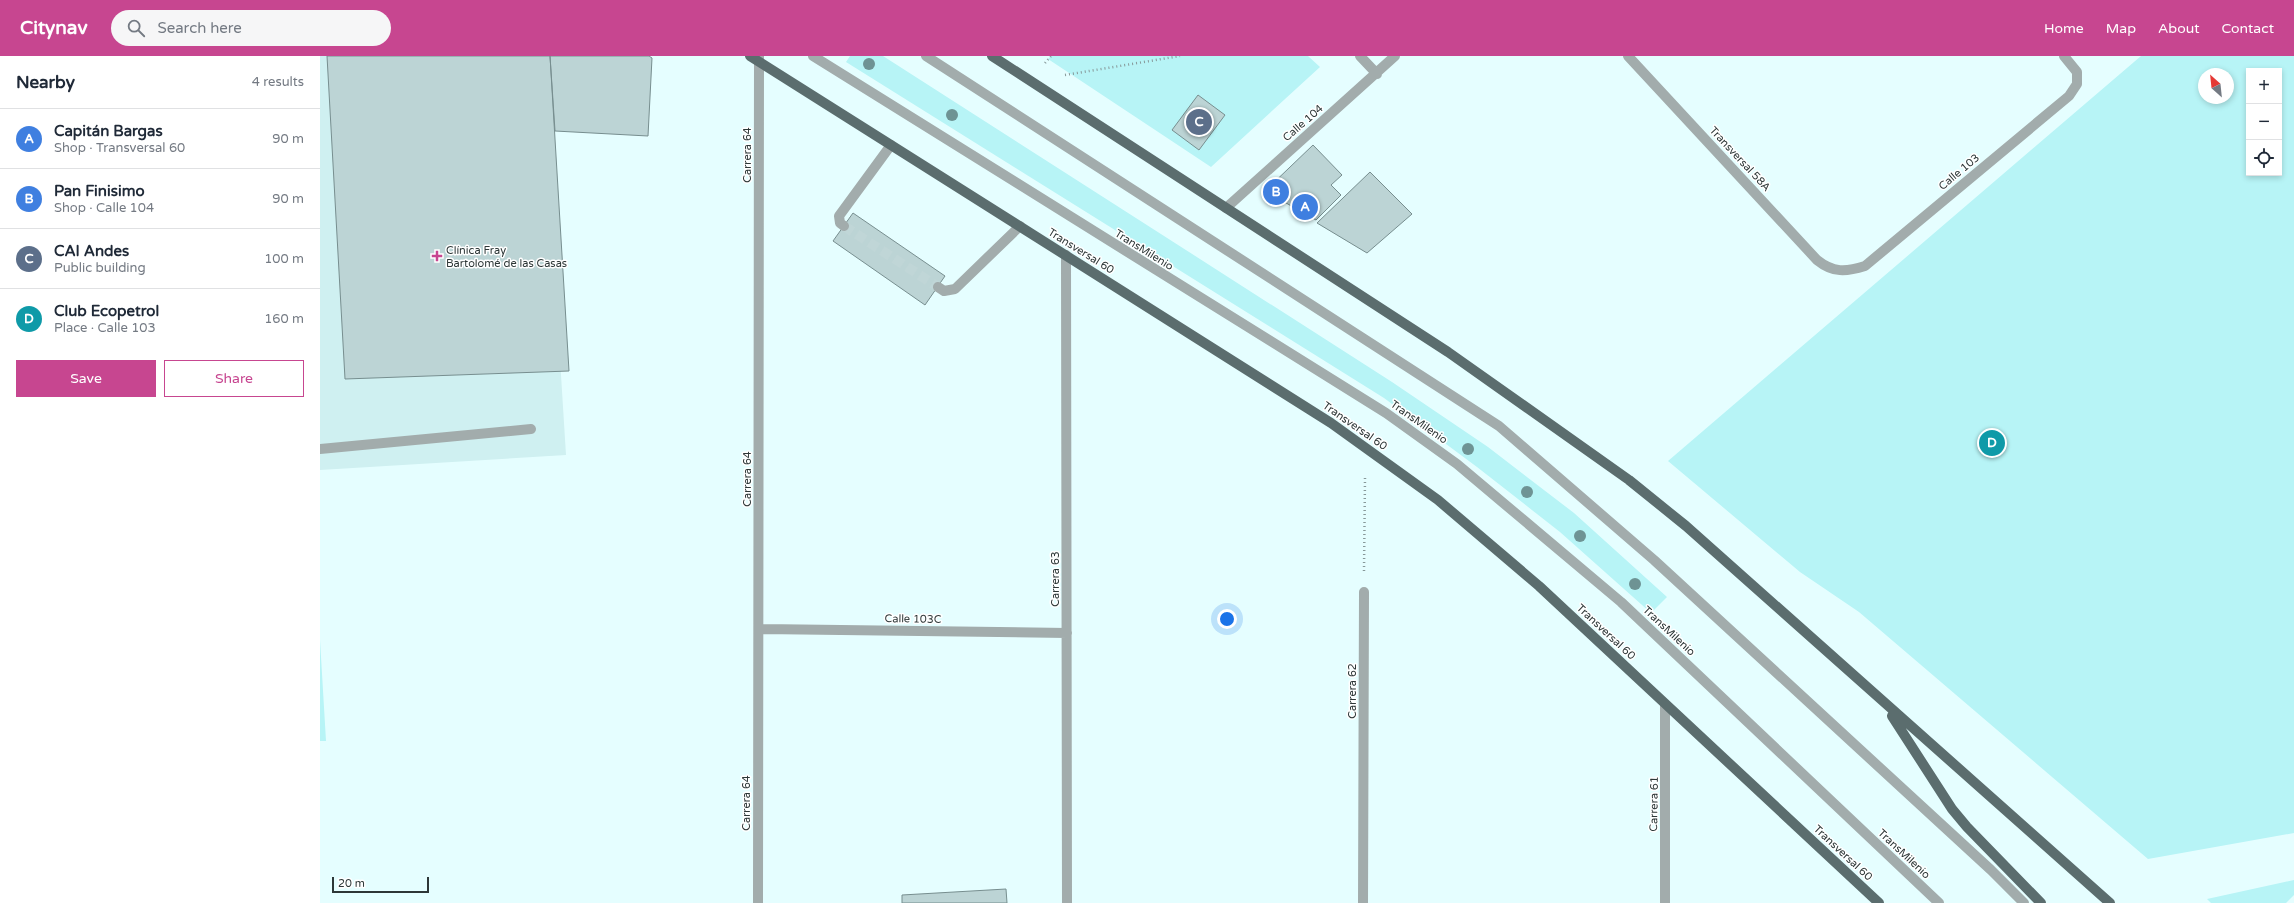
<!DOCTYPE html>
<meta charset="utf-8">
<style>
:root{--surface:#fff;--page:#f6f6f7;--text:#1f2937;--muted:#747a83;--line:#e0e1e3;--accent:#c74690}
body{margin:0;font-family:"Varela Round",sans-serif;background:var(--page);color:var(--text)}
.controls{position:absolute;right:12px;top:12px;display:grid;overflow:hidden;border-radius:0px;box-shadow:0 2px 6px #0003}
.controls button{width:36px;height:36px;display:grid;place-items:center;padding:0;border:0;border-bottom:1px solid var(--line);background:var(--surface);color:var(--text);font:20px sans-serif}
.compass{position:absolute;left:1878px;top:12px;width:36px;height:36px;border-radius:50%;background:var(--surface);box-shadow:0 2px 6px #0003;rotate:333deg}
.scale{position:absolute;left:12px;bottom:10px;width:97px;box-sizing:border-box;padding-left:4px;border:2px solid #2d3737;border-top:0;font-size:11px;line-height:14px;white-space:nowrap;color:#2d3737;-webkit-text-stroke:3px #fff;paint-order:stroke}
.you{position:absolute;left:907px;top:563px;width:14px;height:14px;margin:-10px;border:3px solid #fff;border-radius:50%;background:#1a73e8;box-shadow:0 0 0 6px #1a73e833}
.badge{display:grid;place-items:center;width:26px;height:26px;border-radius:50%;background:var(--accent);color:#fff;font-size:13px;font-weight:700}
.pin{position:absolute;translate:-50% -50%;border:2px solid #fff;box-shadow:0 1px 4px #0006}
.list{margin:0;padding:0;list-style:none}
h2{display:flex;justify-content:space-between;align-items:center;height:52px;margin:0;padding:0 16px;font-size:17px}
h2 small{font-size:13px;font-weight:400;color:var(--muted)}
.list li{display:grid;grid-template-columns:26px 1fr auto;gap:12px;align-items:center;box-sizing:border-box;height:60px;padding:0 16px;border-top:1px solid var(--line)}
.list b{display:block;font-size:15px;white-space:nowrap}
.list p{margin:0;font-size:13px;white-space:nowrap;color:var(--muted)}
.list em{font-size:13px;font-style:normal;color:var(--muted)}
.actions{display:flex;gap:8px;padding:12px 16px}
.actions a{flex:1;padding:9px 0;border:1px solid var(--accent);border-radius:0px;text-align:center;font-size:14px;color:var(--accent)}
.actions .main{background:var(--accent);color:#fff}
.icon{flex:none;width:22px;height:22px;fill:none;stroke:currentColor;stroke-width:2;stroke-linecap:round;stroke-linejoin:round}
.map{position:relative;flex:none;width:1974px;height:847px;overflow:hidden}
header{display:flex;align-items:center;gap:24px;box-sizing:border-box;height:56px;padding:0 20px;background:var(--accent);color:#fff}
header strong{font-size:19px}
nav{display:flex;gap:22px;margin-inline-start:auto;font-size:14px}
.search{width:280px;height:36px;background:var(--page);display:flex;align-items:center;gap:10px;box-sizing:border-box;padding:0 14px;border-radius:22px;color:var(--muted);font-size:15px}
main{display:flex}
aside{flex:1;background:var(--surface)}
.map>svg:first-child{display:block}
.built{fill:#cff0f1}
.green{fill:#b7f4f6;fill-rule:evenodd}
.building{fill:#bcd4d5;stroke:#778e8f}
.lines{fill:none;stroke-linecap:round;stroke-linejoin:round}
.minor-tunnel{stroke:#c0d6d7;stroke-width:10;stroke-dasharray:10 5;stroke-linecap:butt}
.path{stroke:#879899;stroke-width:2.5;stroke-dasharray:1 3;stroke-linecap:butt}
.minor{stroke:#a2acac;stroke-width:10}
.major{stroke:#5b6d6e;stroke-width:10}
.tree{fill:#6e9394}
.poi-dot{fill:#c74690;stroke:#fff;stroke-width:1.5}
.labels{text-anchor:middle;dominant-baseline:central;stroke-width:3;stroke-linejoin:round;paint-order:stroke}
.street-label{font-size:11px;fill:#2d3737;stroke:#fff}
.poi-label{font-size:11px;fill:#2d3737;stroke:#fff;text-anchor:start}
</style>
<header>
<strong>Citynav</strong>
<div class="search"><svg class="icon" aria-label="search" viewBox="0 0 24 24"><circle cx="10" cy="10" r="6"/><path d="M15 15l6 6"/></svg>Search here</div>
<nav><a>Home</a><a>Map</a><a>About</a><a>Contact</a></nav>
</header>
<main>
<aside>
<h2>Nearby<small>4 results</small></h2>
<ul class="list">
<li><span class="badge" style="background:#3f7fe0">A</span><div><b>Capitán Bargas</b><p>Shop · Transversal 60</p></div><em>90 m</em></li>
<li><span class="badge" style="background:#3f7fe0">B</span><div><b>Pan Finisimo</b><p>Shop · Calle 104</p></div><em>90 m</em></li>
<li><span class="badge" style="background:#5c6f8a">C</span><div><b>CAI Andes</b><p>Public building</p></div><em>100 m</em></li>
<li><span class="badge" style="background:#0f9aa8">D</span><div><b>Club Ecopetrol</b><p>Place · Calle 103</p></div><em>160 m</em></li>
</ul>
<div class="actions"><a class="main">Save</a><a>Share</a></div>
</aside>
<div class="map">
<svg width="1974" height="847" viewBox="0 0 1974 847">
<rect width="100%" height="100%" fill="#e5feff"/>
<path class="built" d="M0 0H221L246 399 0 414Z"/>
<path class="green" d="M530 0H563L1072 326 1168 391 1254 457 1347 541 1331 557 1240 476 1157 411 1064 342 526 6Z
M731 0H988L1000 11 891 111 728 3Z
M1821 0H1974V777L1828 803 1539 556 1480 516 1348 405ZM1929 15H1959V117H1929ZM1884 18H1908V42H1884Z
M0 584 6 685H0Z
M1974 824V839L1966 847H1891L1887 843Z"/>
<path class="building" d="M7 0H230L249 315 25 323Z
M230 0H329L332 2 328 80 235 75Z
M878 39 905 59 879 94 852 74Z
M993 89 1022 119 1011 129 1021 139 996 164 945 135Z
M1050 116 1092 158 1047 197 997 167Z
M533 157 625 220 605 249 513 185Z
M686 833 687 847H582V839Z"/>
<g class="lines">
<path class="minor-tunnel" d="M524 170 618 231"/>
<path class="path" d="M725 7 731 0
M745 19 860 0
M1044 515 1045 422"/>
<path class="minor" d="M493 0 1066 357 1137 408 1301 546 1619 847
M606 0 1179 370 1334 504 1671 814 1704 847
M1040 0 1057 18
M1308 0 1497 204C1513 217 1526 216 1545 210L1749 40 1757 28V16L1744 0
M906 152 1075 0
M524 170 520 167 519 160 571 89
M746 199 747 847
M618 231 624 235 635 233 700 170
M0 393 211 373
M439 573 747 577
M438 847 439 0
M1043 847 1044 536
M1345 847V649"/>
<path class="major" d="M430 0 1011 367 1118 444 1219 530 1559 847
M672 0 1128 296 1309 424 1366 470 1790 847
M1572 660 1632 753 1647 771 1721 847"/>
</g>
<g class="tree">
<circle cx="549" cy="8" r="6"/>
<circle cx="632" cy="59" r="6"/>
<circle cx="1148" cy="393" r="6"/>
<circle cx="1207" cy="436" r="6"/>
<circle cx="1260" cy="480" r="6"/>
<circle cx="1315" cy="528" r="6"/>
</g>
<path class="poi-dot" d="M115 194h4v4h4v4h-4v4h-4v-4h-4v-4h4z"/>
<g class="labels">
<g class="street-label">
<text transform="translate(983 67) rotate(-41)">Calle 104</text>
<text transform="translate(427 99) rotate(-90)">Carrera 64</text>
<text transform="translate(1420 103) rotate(47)">Transversal 58A</text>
<text transform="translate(1639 116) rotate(-40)">Calle 103</text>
<text transform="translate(824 194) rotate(32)">TransMilenio</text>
<text transform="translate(761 195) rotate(32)">Transversal 60</text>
<text transform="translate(1099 366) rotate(35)">TransMilenio</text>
<text transform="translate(1035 370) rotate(35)">Transversal 60</text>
<text transform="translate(427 423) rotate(-90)">Carrera 64</text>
<text transform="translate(735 523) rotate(-90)">Carrera 63</text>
<text transform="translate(593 563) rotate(1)">Calle 103C</text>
<text transform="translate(1349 575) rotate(43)">TransMilenio</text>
<text transform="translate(1286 576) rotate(43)">Transversal 60</text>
<text transform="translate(1032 635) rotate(-90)">Carrera 62</text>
<text transform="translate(426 747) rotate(-90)">Carrera 64</text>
<text transform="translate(1334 748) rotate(-89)">Carrera 61</text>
<text transform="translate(1523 797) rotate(43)">Transversal 60</text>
<text transform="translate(1584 798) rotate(43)">TransMilenio</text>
</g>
<g class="poi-label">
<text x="126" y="194">Clínica Fray<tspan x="126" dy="13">Bartolomé de las Casas</tspan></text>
</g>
</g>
</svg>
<div class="controls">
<button>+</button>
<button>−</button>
<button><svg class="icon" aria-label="locate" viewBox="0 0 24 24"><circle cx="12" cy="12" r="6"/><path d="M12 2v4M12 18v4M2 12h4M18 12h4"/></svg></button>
</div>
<svg class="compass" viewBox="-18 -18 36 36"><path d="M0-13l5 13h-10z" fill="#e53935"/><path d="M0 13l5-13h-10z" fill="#747a83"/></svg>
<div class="scale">20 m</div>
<div class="you"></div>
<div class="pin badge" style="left:985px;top:151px;background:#3f7fe0">A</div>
<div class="pin badge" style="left:956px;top:136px;background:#3f7fe0">B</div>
<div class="pin badge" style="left:879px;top:66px;background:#5c6f8a">C</div>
<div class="pin badge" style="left:1672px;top:387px;background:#0f9aa8">D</div>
</div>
</main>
